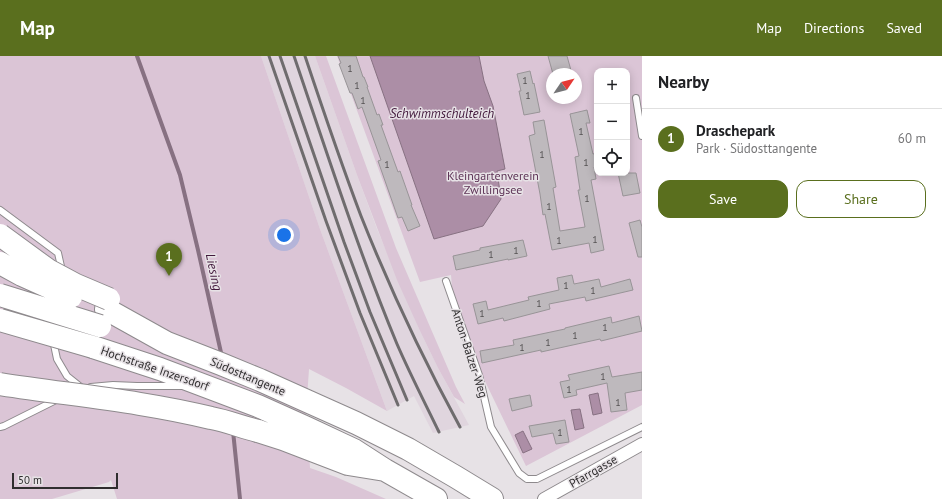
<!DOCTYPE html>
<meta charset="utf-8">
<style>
:root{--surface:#fff;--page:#f2f2f2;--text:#202124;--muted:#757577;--line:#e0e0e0;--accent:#5a6f1e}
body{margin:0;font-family:"PT Sans",sans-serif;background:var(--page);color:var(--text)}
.controls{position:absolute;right:12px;top:12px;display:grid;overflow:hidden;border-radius:8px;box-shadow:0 2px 10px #0003}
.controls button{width:36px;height:36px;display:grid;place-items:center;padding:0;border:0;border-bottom:1px solid var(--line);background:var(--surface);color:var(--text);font:20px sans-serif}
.compass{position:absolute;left:546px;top:12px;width:36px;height:36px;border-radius:50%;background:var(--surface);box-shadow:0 2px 10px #0003;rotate:55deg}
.scale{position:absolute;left:12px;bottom:10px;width:106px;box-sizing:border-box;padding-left:4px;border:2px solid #302e2f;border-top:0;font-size:11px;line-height:14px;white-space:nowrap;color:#302e2f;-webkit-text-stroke:3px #e7e2e6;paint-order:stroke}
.you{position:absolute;left:284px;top:179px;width:14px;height:14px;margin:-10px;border:3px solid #fff;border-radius:50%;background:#1a73e8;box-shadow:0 0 0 6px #1a73e833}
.badge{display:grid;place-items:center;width:26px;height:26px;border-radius:50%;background:var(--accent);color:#fff;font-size:13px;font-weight:700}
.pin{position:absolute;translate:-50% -33px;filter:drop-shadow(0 1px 2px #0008)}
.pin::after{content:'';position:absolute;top:21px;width:14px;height:12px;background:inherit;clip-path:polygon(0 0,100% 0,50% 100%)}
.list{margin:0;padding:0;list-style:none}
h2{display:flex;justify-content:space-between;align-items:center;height:52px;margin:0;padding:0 16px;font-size:17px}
h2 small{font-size:13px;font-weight:400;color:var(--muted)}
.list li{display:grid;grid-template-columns:26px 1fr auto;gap:12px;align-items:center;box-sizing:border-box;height:60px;padding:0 16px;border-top:1px solid var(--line)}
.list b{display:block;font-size:15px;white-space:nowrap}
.list p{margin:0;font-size:13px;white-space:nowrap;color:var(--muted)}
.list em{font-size:13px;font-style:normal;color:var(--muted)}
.actions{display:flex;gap:8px;padding:12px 16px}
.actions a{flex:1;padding:9px 0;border:1px solid var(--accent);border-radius:12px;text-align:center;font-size:14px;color:var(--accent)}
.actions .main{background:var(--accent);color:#fff}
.icon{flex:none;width:22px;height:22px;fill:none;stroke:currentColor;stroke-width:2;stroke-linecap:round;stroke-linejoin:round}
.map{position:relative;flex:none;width:642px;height:443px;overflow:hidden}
header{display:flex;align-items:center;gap:24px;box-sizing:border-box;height:56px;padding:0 20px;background:var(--accent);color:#fff}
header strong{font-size:19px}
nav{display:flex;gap:22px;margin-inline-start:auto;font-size:14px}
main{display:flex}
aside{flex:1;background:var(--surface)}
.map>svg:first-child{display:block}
.built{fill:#e0d5de}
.green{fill:#dbc5d6;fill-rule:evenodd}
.water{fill:#ac8ea6;stroke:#877182}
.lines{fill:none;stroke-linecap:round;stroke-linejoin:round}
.stream{stroke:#877182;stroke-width:4}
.building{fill:#beb9bd;stroke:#989497}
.lane-casing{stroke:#8e8a8d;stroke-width:8}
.street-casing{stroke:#8e8a8d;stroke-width:14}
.highway-casing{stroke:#8e8a8d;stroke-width:24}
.lane{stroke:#fff;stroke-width:6}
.street{stroke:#fff;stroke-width:12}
.highway{stroke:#fff;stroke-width:22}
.rail{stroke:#6f6c6e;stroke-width:3}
.highway-bridge-casing{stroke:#8e8a8d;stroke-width:24;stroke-linecap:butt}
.highway-bridge{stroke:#fff;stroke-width:22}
.labels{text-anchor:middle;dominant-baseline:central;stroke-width:3;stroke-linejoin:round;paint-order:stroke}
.number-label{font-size:10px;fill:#545152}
.park-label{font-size:12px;fill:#5e3457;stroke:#e7e2e6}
.street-label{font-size:12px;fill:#302e2f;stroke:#e7e2e6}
.water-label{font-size:13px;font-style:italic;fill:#42193c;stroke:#e7e2e6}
</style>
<header>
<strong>Map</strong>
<nav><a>Map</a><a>Directions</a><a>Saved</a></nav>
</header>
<main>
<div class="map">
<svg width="642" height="443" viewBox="0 0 642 443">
<rect width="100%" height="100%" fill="#e7e2e6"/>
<path class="built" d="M261 0H315L357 119 377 173 420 275 438 312 469 369 433 377 414 340 387 355 320 173Z"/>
<path class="green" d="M0 0H261L320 173 387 355 346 332 309 313 306 357 310 412 336 421 386 443H117L111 424 109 426 52 443H0Z
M315 0H326L396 192 456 331 465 348 454 341 438 312 420 275 397 224 357 119Z
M337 0H642V349L526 410 482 319 452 231 451 219 420 226ZM597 15H627V117H597ZM552 18H576V42H552Z"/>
<path class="water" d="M370 0H479L484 25 493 50 505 113 497 115 501 143 483 170 434 183Z
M598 337 602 357 593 359 589 339Z
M580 353 584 372 575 374 571 354Z
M523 375 532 393 523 397 515 379Z"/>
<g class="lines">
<path class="stream" d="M137 0 180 119 198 194 222 301
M233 375 240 443"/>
</g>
<path class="building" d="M338 0H356L363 21H364L368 31H367L377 59 379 58 383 69H381L398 116 400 115 412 149H411L420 170 408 175 402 161 398 162 378 105 381 104 362 51 358 53 352 37H350L339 8 341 7Z
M548 0H567L572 18H553Z
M530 15 533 28 534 27 540 56 524 59 519 35H521L517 18Z
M587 54 590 67H586L593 98 597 97V111H594L596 123 591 124 604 194 591 197 589 187 552 194 545 158 543 159 540 138 529 80 535 78 533 66 544 64 556 131 553 132 560 175 585 171 578 134H580L575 101 579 100 570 58Z
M618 117H636L640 137 623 140Z
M640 164 642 171V201H638L629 167Z
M523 184 527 200 508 204V203L456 214 453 200 480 194V192Z
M572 219 574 228 599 223 601 231 630 223 633 234 586 245 585 241 549 248 550 253 504 265 503 262 478 268 473 248 486 245 488 254 529 244 528 241 559 234 557 222Z
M639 260 642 275 601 285 600 283 541 296V294L482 307 480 295 514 289 513 284 565 273V272L611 261 612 267Z
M609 310 612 321 642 316V334L625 337 627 354 611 356 607 327 576 334 577 339 564 342 560 326 570 324 568 319Z
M530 339 532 350 512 355 509 343Z
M565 364 569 386 556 388 553 377 532 381 529 370Z"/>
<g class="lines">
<g class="lane-casing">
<path id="lane" d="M636 42 642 80
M0 154 58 197 62 215
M446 225 479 319 491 371 519 417 527 423H537L642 371
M53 284 57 303 67 320 82 332
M91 331 113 329 137 330H182
M0 371 4 370 58 343"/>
</g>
<g class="street-casing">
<path id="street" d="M544 443 642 388"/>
</g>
<g class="highway-casing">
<path id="highway" d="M106 253 167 287 221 308 260 324 356 367 408 393 456 421 492 443
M93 291 160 313 258 350 307 372 354 394 385 414
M258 375 283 383 348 408 385 414 436 443"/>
</g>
<use href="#lane" class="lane"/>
<use href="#street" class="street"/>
<use href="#highway" class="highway"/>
<path class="rail" d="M269 0 326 165 360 257 398 349
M280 0 344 186 370 256 407 344
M294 0C327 97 358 194 397 288 410 318 425 347 439 376
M305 0C323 54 341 107 361 160 390 233 423 303 460 371"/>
<g class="highway-bridge-casing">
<path id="highway-bridge" d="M0 179 48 214 76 229 109 243
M0 207 22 219 71 241
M0 239 100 270
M0 264 93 291
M0 328C70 339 142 345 211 362 227 365 242 371 258 375"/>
</g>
<use href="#highway-bridge" class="highway-bridge"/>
</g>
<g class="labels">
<g class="number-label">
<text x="350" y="12">1</text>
<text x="525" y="24">1</text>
<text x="357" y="29">1</text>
<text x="528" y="39">1</text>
<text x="363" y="44">1</text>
<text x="581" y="75">1</text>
<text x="542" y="98">1</text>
<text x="586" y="106">1</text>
<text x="387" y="108">1</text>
<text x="587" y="142">1</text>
<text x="549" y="150">1</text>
<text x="595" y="183">1</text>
<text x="559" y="184">1</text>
<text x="516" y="194">1</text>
<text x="491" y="198">1</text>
<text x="566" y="229">1</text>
<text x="593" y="234">1</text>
<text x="539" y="247">1</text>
<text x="482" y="257">1</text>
<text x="605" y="271">1</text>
<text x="575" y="279">1</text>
<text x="548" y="286">1</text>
<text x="522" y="291">1</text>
<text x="603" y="320">1</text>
<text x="569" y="333">1</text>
<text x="618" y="346">1</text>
<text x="560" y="376">1</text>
</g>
<g class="park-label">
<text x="493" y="119">Kleingartenverein<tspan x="493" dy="14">Zwillingsee</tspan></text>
</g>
<g class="street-label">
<text transform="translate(470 297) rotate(72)">Anton-Balzer-Weg</text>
<text transform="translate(155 312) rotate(19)">Hochstraße Inzersdorf</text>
<text transform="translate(248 320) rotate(23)">Südosttangente</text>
<text transform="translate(593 415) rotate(-30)">Pfarrgasse</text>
</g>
<g class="water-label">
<text x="442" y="57">Schwimmschulteich</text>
<text transform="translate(214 216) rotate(78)">Liesing</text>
</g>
</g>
</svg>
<div class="controls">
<button>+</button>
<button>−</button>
<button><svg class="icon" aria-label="locate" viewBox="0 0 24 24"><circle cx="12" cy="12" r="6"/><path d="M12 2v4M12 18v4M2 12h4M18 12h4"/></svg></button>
</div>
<svg class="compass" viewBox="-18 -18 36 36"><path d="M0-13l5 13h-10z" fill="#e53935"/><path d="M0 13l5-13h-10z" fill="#757577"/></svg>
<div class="scale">50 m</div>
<div class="you"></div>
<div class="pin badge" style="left:169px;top:220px">1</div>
</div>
<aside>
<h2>Nearby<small></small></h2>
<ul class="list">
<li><span class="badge">1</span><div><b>Draschepark</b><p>Park · Südosttangente</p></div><em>60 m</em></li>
</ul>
<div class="actions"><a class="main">Save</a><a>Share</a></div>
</aside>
</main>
